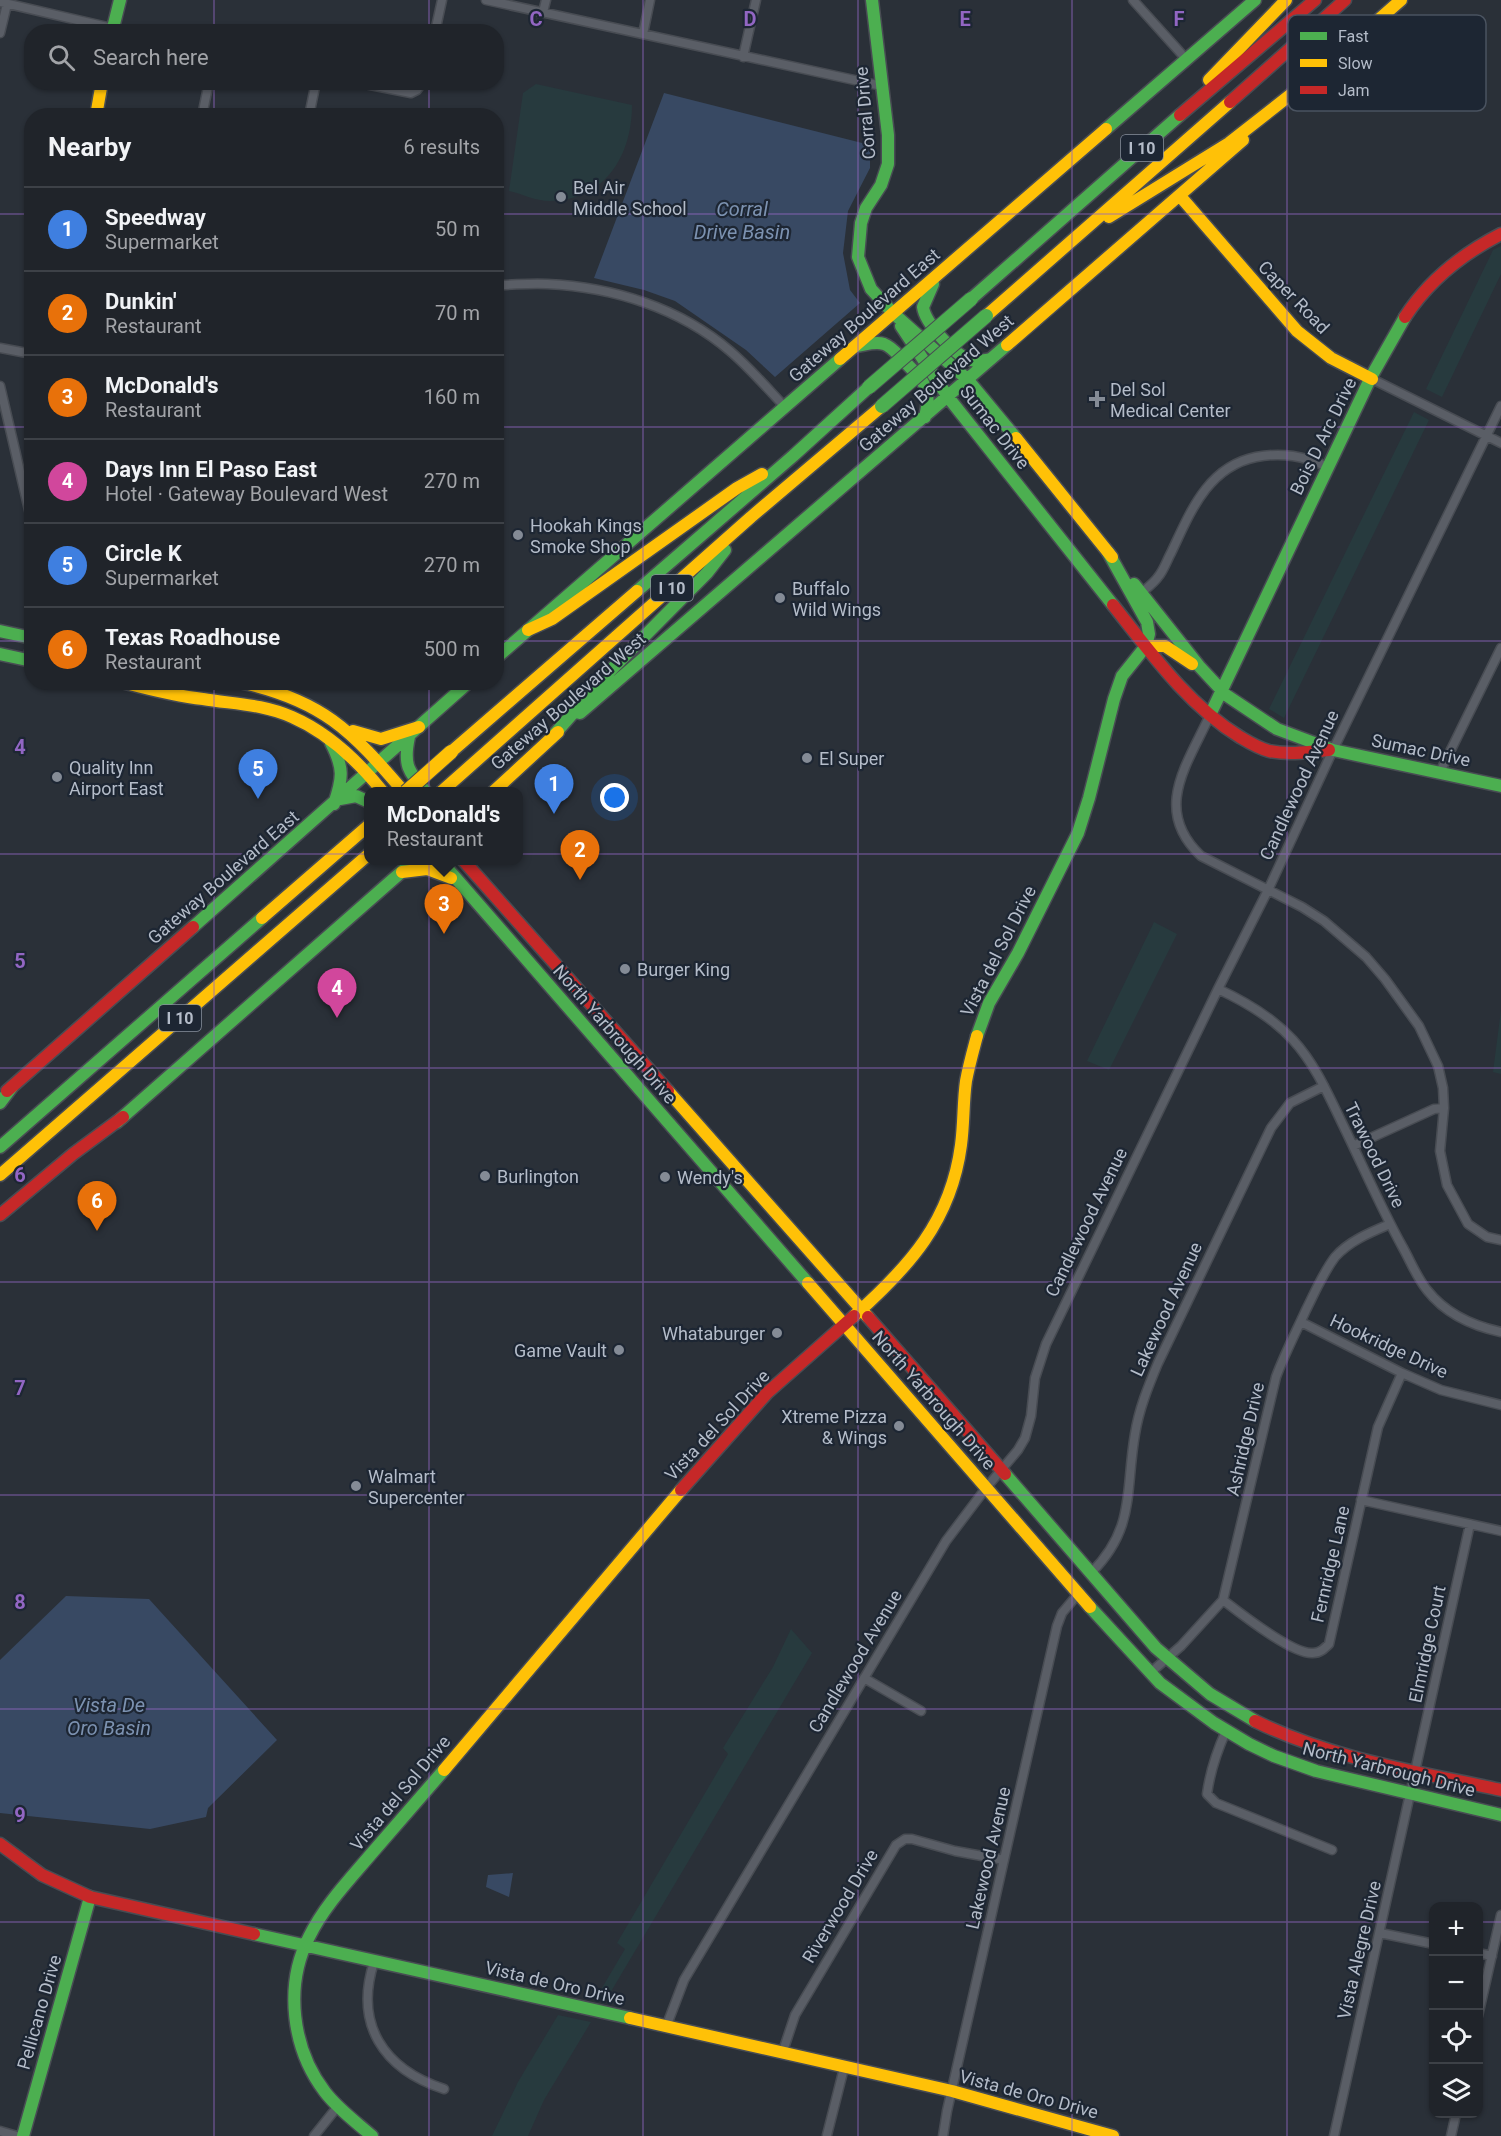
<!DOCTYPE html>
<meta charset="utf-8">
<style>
:root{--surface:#20242a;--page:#282c32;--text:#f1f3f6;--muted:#a2a4a8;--line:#3d4147;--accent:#848b96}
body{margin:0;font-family:Roboto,sans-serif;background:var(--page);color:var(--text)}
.controls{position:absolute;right:18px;bottom:18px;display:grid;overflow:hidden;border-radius:12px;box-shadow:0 2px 4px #0004}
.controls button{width:54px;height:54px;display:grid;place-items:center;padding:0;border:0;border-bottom:2px solid var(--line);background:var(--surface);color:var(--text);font:30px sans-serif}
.you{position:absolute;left:615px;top:798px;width:21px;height:21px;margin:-15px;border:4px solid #fff;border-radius:50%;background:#1a73e8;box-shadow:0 0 0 9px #1a73e833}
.badge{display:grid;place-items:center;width:39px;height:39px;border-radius:50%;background:var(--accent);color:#fff;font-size:20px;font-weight:700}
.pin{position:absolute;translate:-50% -50px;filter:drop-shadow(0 2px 3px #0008)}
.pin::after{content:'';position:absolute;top:32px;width:21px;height:18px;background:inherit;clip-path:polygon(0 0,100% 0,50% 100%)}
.popup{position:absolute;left:364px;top:787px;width:159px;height:78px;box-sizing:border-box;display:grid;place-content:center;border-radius:12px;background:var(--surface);filter:drop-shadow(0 2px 4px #0005);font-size:20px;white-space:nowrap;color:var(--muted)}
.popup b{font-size:22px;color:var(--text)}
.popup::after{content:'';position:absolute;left:50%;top:100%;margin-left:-12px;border:12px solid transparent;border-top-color:var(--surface)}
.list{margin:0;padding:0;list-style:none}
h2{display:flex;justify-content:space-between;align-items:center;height:78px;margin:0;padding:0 24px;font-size:26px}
h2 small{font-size:20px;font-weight:400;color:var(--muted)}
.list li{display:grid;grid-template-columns:39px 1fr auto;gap:18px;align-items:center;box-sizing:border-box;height:84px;padding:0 24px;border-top:2px solid var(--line)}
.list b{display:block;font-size:22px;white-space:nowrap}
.list p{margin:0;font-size:20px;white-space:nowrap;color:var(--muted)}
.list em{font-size:20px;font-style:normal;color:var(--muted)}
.icon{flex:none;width:33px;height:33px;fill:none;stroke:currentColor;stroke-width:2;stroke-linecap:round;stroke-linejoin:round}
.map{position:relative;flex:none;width:1501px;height:2136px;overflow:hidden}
.search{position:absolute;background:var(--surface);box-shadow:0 2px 4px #0004;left:24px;top:24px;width:480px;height:66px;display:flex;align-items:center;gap:15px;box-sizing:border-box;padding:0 21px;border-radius:24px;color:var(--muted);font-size:22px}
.panel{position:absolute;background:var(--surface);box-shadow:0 2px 4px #0004;left:24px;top:108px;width:480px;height:582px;border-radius:24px}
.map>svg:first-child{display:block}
.green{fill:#273a3e}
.water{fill:#384963}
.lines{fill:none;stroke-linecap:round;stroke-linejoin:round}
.street-casing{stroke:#484c53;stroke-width:11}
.fast-casing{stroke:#484c53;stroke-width:15}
.slow-casing{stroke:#484c53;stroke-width:15}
.jam-casing{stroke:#484c53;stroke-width:15}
.street{stroke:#5a5e66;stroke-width:8}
.fast{stroke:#4caf50;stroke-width:12}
.slow{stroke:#ffc107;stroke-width:12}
.jam{stroke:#c62828;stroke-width:12}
.fast-bridge-casing{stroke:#474c53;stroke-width:16;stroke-linecap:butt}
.slow-bridge-casing{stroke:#474c53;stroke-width:16;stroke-linecap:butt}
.fast-bridge{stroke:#4caf50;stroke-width:14}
.slow-bridge{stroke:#ffc107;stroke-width:14}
.grid{fill:none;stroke:#9266c3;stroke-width:1.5;stroke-opacity:0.55}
.poi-dot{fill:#848b96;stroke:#1d2633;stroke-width:2}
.labels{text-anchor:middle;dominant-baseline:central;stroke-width:4.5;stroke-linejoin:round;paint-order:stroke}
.shield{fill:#1d2633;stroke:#878f9c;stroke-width:1.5}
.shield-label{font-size:16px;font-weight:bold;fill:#b4bcc9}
.street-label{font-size:18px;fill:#b4bcc9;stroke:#1d2633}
.poi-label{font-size:18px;fill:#b4bcc9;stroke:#1d2633;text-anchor:start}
.water-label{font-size:20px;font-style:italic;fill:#7c92b1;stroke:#1d2633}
.key{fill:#1d2633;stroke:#4a5360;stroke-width:1.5}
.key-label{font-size:16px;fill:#b4bcc9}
.grid-label{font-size:20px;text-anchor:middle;font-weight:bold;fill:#9266c3;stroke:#1d2633;stroke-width:4.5;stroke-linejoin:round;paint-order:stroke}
</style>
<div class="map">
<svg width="1501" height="2136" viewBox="0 0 1501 2136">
<rect width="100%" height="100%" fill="#2a3038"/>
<path class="green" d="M536 84 632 105C632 156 605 200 550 201 535 201 523 194 509 191L523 93Z
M1501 246V274L1442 397 1426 389 1493 250Z
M1414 412 1429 420 1284 718 1269 709Z
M1154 922 1177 934 1109 1070 1087 1061Z
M1501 1010V1074L1493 1072Z
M791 1629 812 1653 606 2000 596 1998 625 1949 617 1943 728 1754 723 1748 773 1667Z
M558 2015 591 2022 544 2100 528 2136H492L518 2082Z"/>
<path class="water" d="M664 93 870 145V168L848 211 843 253 850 290 860 303 775 377 746 350 675 301 644 290 594 278Z
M66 1596 149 1599 277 1740 208 1808 206 1817 150 1829 0 1813V1660Z
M513 1873 509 1897 486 1887 488 1875Z"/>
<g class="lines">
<g class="street-casing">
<path id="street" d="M486 0 882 86
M1133 0 1187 60
M0 2 129 32
M543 12 546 0
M435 32 442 0
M0 33 7 4
M643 34 650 0
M743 57 756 0
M355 82 411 93 417 90 423 82
M202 116 209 82
M309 116 316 82
M496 285C513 285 530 283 547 284 613 287 680 308 730 351 750 368 767 388 785 407
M0 348 32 354
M1372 379 1501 443
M0 386 32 523
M1141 593C1147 588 1154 583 1158 577 1164 570 1167 560 1171 553 1190 513 1207 467 1256 457 1282 452 1304 456 1328 467
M27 660 32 638
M1210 715C1187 765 1152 810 1201 856L1302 907 1324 921 1366 957 1385 979 1419 1026 1438 1066 1443 1088 1444 1108 1440 1151 1447 1185 1468 1224 1487 1237 1501 1240
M1440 772 1501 648
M1218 989C1246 1002 1272 1017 1293 1040 1315 1064 1328 1094 1342 1123 1362 1164 1380 1206 1402 1246 1410 1260 1417 1278 1427 1290 1445 1313 1473 1326 1501 1332
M1353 1146 1434 1109 1444 1108
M1301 1322 1402 1373 1441 1390 1501 1405
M1361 1500 1501 1531
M1091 1573C1136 1528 1125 1491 1135 1434 1139 1409 1148 1387 1158 1363L1271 1128 1290 1103 1324 1086
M1223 1600C1240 1613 1293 1655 1313 1653 1320 1653 1324 1649 1329 1644L1378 1427 1402 1373
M1150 1673 1181 1646 1223 1600 1276 1377C1285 1353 1296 1332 1306 1310 1315 1292 1323 1273 1335 1257 1349 1241 1371 1232 1390 1224
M864 1678 921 1711
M1226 1731C1217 1751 1210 1772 1207 1794L1216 1803 1332 1850
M1380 1933 1434 1944
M1478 1953 1492 1956
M374 1962C354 2024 383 2069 444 2089
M1478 2016 1501 1915
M666 2027 684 1980 946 1541 986 1488 1018 1450 1025 1438 1031 1416 1035 1378 1046 1344 1218 989 1268 890 1333 750 1501 406
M782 2054 795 2015 896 1845 905 1839H912L955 1851 1004 1860
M0 2131 17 2136
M827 2135 844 2068
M314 2136 338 2106
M943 2136 947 2111 1057 1626 1062 1613 1078 1594
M1334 2136 1470 1524
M1451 2136 1456 2114"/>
</g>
<g class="fast-casing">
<path id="fast" d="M872 0 888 135V164L881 185 866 208 861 223 858 257 871 289 893 313 968 380 1016 438
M112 32 120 0
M1106 129 1255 0
M933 284 923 307C925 323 955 356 971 360 978 362 985 360 991 359
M971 299 1180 115
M901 326 948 397 1113 605
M856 346C865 345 875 341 884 344 892 347 897 354 903 360 922 380 933 386 925 417
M1134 584 1199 666 1226 695 1277 729 1333 750 1501 786
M637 591 793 456 869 387
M0 631 32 638
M0 654 32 661
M496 658 840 359
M580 713 1007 345
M1210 715 1371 377 1405 317
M409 737C403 765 408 771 426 792
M552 737 610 671 707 573 725 550
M331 743C344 768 343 778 334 804
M340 799 356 796 369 802
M440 860 808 1283
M193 927 469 682
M977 1036 989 1003 1018 953 1078 833 1089 798 1114 699 1122 676 1146 646 1149 634 1147 622 1108 552
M0 1103 12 1087
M117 1122 415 860
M0 1147 262 918
M1005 1474 1156 1648 1210 1694 1255 1721
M1090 1607 1160 1683 1214 1723 1249 1744 1274 1756 1316 1771 1501 1815
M254 1934 630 2018
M23 2136 90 1897
M372 2136C356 2122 338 2109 325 2092 292 2049 284 1986 309 1937 324 1906 350 1879 372 1853 396 1825 420 1798 444 1770"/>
</g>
<g class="slow-casing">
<path id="slow" d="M1209 80 1286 0
M1303 86 1401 0
M96 116 102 82
M1180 196 1297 331 1331 358 1372 379
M1109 217 1229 143 1308 81
M986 316 1230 102
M1007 345 1243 140
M840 359 1106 129
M1016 438 1112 557
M528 630 552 619 737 488 762 474
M1146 646H1165L1192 664
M122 682C149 689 175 696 203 699 233 704 263 704 292 717 329 733 358 761 383 792
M239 682C322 700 351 730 404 792
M353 731 381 739 419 727
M451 752 637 591
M441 792 751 517 882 406
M493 792 558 732
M402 872 427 869 451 878
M262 918 369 825
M668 1091 868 1317
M0 1175 369 854
M808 1283 1090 1607
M854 1316C909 1267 951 1221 961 1145 964 1123 963 1102 966 1081 969 1065 973 1051 977 1036
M444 1770 681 1490
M630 2018 952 2091 1113 2136"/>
</g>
<g class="jam-casing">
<path id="jam" d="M1230 102 1345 0
M1180 115 1315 0
M1405 317C1429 280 1462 254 1501 234
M1113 605C1151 653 1188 705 1240 737 1250 743 1258 748 1269 751 1289 755 1309 752 1329 750
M463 860 668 1091
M7 1091 193 927
M0 1215 73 1154 123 1117
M868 1317 1005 1474
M681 1490 767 1393 854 1316
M1255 1721C1332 1759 1418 1772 1501 1790
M0 1844 42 1875 90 1897 254 1934"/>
</g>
<use href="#street" class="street"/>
<use href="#fast" class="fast"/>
<use href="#slow" class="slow"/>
<use href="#jam" class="jam"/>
<g class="fast-bridge-casing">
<path id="fast-bridge" d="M869 387 971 299
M882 406 986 316"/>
</g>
<g class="slow-bridge-casing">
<path id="slow-bridge" d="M406 792 451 752"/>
</g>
<use href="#fast-bridge" class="fast-bridge"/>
<use href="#slow-bridge" class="slow-bridge"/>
</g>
<path class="grid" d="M214 0V32M429 0V32M643 0V2136M858 0V2136M1072 0V2136M1287 0V2136M214 82V116M429 82V116M0 214H32M496 214H1501M0 427H32M496 427H1501M0 641H32M496 641H1501M214 682V2136M429 682V2136M0 854H1501M0 1068H1501M0 1282H1501M0 1495H1501M0 1709H1501M0 1922H1434M1478 1922H1501"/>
<g class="poi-dot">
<circle cx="561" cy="197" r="6"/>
<path d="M1094 390h6v6h6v6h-6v6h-6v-6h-6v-6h6z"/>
<circle cx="518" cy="535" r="6"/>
<circle cx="780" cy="598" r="6"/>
<circle cx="807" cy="758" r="6"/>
<circle cx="57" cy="777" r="6"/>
<circle cx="625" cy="969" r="6"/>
<circle cx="485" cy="1176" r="6"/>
<circle cx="665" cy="1177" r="6"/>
<circle cx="777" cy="1333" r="6"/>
<circle cx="619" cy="1350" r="6"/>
<circle cx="899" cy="1426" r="6"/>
<circle cx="356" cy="1486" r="6"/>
</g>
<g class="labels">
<g class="shield">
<rect x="1121" y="135" width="42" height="26" rx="4.5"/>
<rect x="651" y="575" width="42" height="26" rx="4.5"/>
<rect x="159" y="1005" width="42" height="26" rx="4.5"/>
</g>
<g class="shield-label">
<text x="1142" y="148">I 10</text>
<text x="672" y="588">I 10</text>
<text x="180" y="1018">I 10</text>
</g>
<g class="street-label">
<text transform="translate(865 113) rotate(-95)">Corral Drive</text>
<text transform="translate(1294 297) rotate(46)">Caper Road</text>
<text transform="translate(864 315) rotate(-41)">Gateway Boulevard East</text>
<text transform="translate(936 383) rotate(-41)">Gateway Boulevard West</text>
<text transform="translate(995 427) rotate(52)">Sumac Drive</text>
<text transform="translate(1323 436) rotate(-64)">Bois D Arc Drive</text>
<text transform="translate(568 701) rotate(-41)">Gateway Boulevard West</text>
<text transform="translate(1421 750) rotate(12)">Sumac Drive</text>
<text transform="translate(1299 785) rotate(-65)">Candlewood Avenue</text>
<text transform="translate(223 877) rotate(-41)">Gateway Boulevard East</text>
<text transform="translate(998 951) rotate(-63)">Vista del Sol Drive</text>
<text transform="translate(615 1034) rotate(49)">North Yarbrough Drive</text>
<text transform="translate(1375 1155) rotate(64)">Trawood Drive</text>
<text transform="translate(1086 1222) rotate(-64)">Candlewood Avenue</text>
<text transform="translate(1166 1309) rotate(-65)">Lakewood Avenue</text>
<text transform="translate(1389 1346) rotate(25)">Hookridge Drive</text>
<text transform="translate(934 1400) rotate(49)">North Yarbrough Drive</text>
<text transform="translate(717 1425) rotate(-47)">Vista del Sol Drive</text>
<text transform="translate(1245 1439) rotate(-77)">Ashridge Drive</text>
<text transform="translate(1330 1564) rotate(-77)">Fernridge Lane</text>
<text transform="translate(1427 1644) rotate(-78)">Elmridge Court</text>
<text transform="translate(855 1661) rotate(-59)">Candlewood Avenue</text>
<text transform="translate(1389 1769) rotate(14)">North Yarbrough Drive</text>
<text transform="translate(400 1793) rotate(-50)">Vista del Sol Drive</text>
<text transform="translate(988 1858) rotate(-77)">Lakewood Avenue</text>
<text transform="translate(840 1906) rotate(-59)">Riverwood Drive</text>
<text transform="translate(1359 1950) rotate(-77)">Vista Alegre Drive</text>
<text transform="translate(555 1983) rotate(13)">Vista de Oro Drive</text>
<text transform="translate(39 2012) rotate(-74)">Pellicano Drive</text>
<text transform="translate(1029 2094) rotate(15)">Vista de Oro Drive</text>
</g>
<g class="poi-label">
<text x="573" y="187">Bel Air<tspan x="573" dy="21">Middle School</tspan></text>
<text x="1110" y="389">Del Sol<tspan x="1110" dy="21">Medical Center</tspan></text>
<text x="530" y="525">Hookah Kings<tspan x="530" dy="21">Smoke Shop</tspan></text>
<text x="792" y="588">Buffalo<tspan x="792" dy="21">Wild Wings</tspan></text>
<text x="819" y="758">El Super</text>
<text x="69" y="767">Quality Inn<tspan x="69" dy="21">Airport East</tspan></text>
<text x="637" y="969">Burger King</text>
<text x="497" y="1176">Burlington</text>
<text x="677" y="1177">Wendy's</text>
<text x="765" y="1333" text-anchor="end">Whataburger</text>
<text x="607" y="1350" text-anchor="end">Game Vault</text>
<text x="887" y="1416" text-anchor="end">Xtreme Pizza<tspan x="887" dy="21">&amp; Wings</tspan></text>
<text x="368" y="1476">Walmart<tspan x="368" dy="21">Supercenter</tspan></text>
</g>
<g class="water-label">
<text x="742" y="209">Corral<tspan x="742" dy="23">Drive Basin</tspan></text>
<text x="109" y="1705">Vista De<tspan x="109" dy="23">Oro Basin</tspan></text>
</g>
</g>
<rect x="1288" y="15" width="198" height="96" rx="9" class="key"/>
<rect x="1300" y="32" width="27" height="8" fill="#4caf50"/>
<rect x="1300" y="59" width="27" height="8" fill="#ffc107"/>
<rect x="1300" y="86" width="27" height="8" fill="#c62828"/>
<g class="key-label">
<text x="1338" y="42">Fast</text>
<text x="1338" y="69">Slow</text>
<text x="1338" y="96">Jam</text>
</g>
<g class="grid-label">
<text x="536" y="26">C</text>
<text x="750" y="26">D</text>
<text x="965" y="26">E</text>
<text x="1179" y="26">F</text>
<text x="20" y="754">4</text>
<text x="20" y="968">5</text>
<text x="20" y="1182">6</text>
<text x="20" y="1395">7</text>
<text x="20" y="1609">8</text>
<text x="20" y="1822">9</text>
</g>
</svg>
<div class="controls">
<button>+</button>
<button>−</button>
<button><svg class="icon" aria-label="locate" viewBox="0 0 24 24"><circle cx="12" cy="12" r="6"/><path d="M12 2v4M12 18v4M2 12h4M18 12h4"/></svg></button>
<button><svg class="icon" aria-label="layers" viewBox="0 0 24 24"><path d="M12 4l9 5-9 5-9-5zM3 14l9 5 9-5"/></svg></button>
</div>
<div class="you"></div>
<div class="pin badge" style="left:554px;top:814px;background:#3f7fe0">1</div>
<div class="pin badge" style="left:580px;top:880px;background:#e8710a">2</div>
<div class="pin badge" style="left:444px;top:934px;background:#e8710a">3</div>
<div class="popup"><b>McDonald's</b>Restaurant</div>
<div class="pin badge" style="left:337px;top:1018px;background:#d1479c">4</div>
<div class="pin badge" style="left:258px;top:799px;background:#3f7fe0">5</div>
<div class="pin badge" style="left:97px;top:1231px;background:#e8710a">6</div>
<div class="search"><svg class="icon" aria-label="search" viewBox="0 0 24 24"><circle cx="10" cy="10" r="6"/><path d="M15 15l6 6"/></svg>Search here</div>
<section class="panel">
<h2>Nearby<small>6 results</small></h2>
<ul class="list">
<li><span class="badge" style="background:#3f7fe0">1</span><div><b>Speedway</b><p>Supermarket</p></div><em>50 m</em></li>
<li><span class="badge" style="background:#e8710a">2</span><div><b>Dunkin'</b><p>Restaurant</p></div><em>70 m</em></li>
<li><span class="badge" style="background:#e8710a">3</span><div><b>McDonald's</b><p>Restaurant</p></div><em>160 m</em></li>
<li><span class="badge" style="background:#d1479c">4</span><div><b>Days Inn El Paso East</b><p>Hotel · Gateway Boulevard West</p></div><em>270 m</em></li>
<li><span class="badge" style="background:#3f7fe0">5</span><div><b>Circle K</b><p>Supermarket</p></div><em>270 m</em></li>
<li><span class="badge" style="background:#e8710a">6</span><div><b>Texas Roadhouse</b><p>Restaurant</p></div><em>500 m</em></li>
</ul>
</section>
</div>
